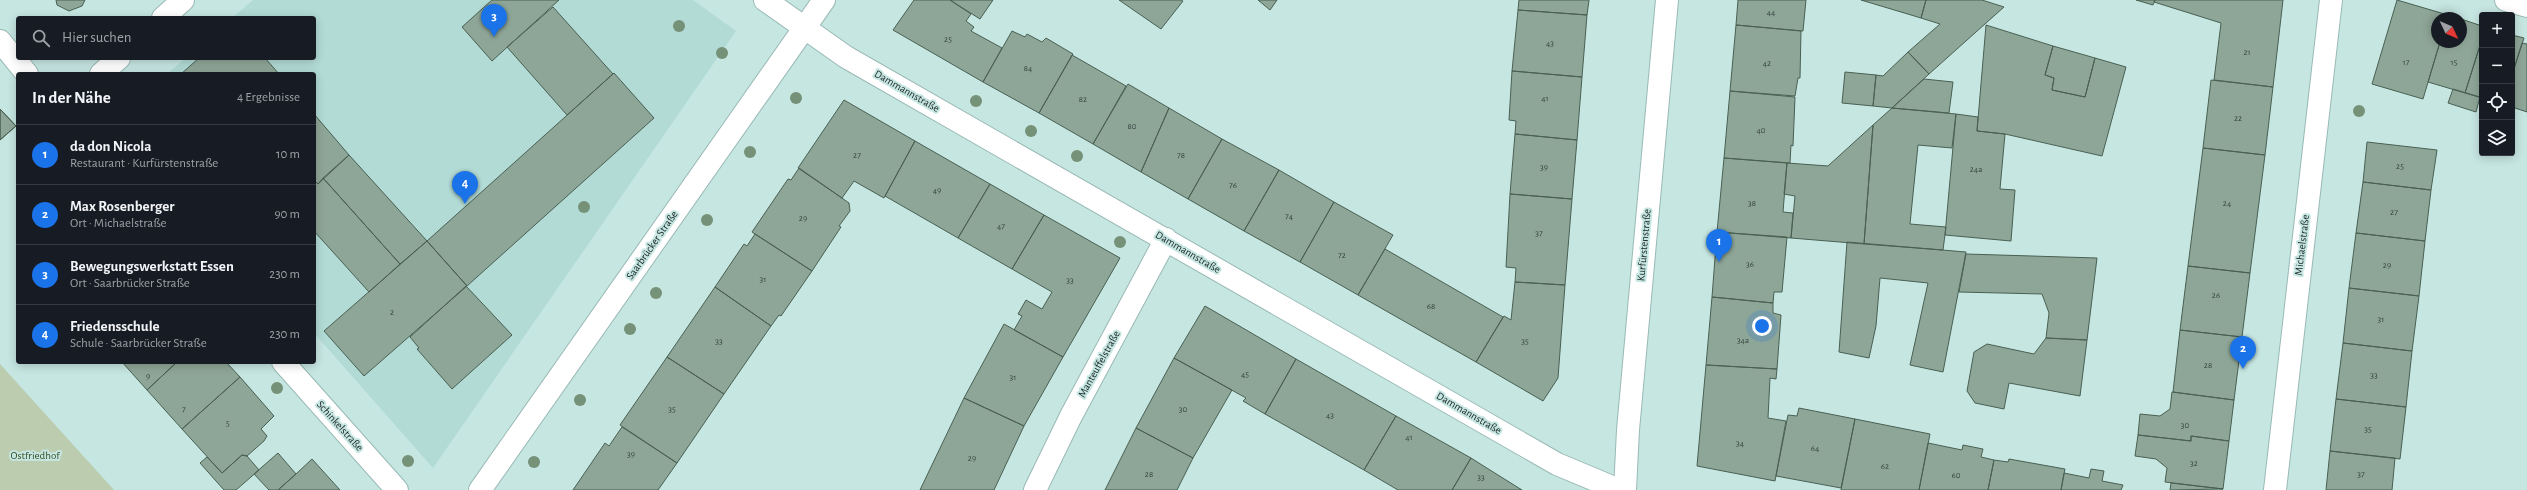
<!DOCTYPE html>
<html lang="de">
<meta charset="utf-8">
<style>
:root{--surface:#171b24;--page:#242831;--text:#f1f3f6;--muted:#9ea1a6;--line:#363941;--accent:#1a73e8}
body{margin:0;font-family:"Alegreya Sans",sans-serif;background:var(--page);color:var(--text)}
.controls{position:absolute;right:12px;top:12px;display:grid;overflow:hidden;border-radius:4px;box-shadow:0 2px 10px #0003}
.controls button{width:36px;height:36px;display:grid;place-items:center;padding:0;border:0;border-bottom:1px solid var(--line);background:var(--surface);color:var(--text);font:20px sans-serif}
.compass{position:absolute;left:2431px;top:12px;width:36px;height:36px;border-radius:50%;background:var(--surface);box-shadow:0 2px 10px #0003;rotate:134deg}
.you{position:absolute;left:1762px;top:326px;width:14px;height:14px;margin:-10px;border:3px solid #fff;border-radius:50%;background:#1a73e8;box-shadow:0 0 0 6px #1a73e833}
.badge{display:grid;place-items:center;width:26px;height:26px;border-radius:50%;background:var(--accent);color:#fff;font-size:13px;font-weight:700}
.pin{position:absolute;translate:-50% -33px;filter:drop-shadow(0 1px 2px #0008)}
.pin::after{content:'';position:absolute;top:21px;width:14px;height:12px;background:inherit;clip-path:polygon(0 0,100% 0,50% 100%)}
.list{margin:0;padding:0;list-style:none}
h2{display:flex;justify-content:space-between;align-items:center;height:52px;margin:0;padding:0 16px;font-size:17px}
h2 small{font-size:13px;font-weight:400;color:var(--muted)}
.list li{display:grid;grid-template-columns:26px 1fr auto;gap:12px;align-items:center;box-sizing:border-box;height:60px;padding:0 16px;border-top:1px solid var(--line)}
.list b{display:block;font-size:15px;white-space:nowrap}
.list p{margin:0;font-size:13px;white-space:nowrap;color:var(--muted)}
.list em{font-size:13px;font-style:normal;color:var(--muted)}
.icon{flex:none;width:22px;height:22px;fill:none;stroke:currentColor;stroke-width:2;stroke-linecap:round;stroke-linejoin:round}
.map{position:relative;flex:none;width:2527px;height:490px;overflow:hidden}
.search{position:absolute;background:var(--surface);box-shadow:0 2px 10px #0003;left:16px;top:16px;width:300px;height:44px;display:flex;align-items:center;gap:10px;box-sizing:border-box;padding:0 14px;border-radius:4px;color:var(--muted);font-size:15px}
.panel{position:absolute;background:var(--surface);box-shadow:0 2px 10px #0003;left:16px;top:72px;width:300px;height:292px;border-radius:4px}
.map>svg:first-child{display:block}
.built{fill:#b2dbd6}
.green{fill:#bbccaf}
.building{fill:#8ea698;stroke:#496053}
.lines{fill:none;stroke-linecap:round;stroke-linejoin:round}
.minor-casing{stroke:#99b9b5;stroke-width:24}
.major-casing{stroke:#99b9b5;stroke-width:24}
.minor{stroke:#fff;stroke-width:22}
.major{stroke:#fff;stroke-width:22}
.tree{fill:#759177}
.labels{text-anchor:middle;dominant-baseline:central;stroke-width:4;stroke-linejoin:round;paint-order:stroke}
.number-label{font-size:9px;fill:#364541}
.street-label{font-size:11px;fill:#192524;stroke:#c6e6e2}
.park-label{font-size:11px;fill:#334b1f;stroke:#c6e6e2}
</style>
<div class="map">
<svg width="2527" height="490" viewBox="0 0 2527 490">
<rect width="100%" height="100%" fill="#c6e6e2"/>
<path class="built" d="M253 0H693L736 31 433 468 314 333V74H167L186 58H314V18H232Z"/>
<path class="green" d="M0 364 114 490H0Z"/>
<path class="building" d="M56 0H85L82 6 69 11 57 5Z
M492 0H559L492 61 462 27Z
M914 0H950L971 14 966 21 974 27 971 31 1002 48 983 82 893 30Z
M950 0H993L980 19Z
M1119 0H1181L1183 1 1161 29Z
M1258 0H1277L1270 10Z
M1519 0H1589L1587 15 1518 10Z
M1738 0H1806L1803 31 1736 25Z
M1861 0H1926L1921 18Z
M1926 0H1982L2004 7 1929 74 1908 52 1940 24 1921 18Z
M2136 0H2155L2153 5Z
M2155 0H2283L2273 87 2214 80 2221 23 2154 2Z
M2397 0 2448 15 2447 18H2437V42H2440L2423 99 2372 84Z
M553 7 613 74 567 115 507 47Z
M1518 10 1587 15 1582 77 1512 71Z
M2461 19 2482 26V39L2465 93 2428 82 2440 42H2461Z
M1736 25 1801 31 1800 78H1798L1795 96 1730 91Z
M1986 25 2053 46 2045 75 2054 78 2052 90 2085 97 2095 58 2126 67 2102 156 2005 134 1977 131Z
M1012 31 1025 37 1027 34 1042 42 1046 38 1073 54 1039 113 983 82Z
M2512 35 2524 38 2512 75Z
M2482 39V98L2465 93Z
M2522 43 2527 44V112L2512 107V75Z
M2053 46 2095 58 2085 97 2052 90 2054 78 2045 75Z
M1908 52 1929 74 1892 108 1873 106 1876 75 1883 76Z
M1072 55 1126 86 1093 144 1039 113Z
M199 58H265L279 74H181Z
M1512 71 1582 77 1577 140 1515 134 1516 121 1509 120Z
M1845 72 1876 75 1873 106 1842 103Z
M614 73 654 118 467 286 427 241Z
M1924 79 1953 82 1949 113 1892 108Z
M2211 80 2273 87 2265 155 2203 148Z
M1128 84 1169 108 1141 172 1093 144Z
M2453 89 2480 97 2476 112 2448 103Z
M1730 91 1795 97 1793 146 1791 145 1790 163 1724 158Z
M844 100 915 141 884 198 854 181 842 198 798 168Z
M1169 108 1222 139 1188 199 1141 172Z
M1892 108 1956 114 1952 148 1918 145 1910 224 1946 227 1943 250 1864 244 1873 125Z
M0 109 16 126 0 140Z
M0 109 16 126 0 140Z
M314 114 349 155 318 184 314 180Z
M1956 114 1978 117 1977 131 2005 134 2000 189 2015 190 2011 241 1945 235Z
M1873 125 1864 244 1791 238 1795 196 1784 194 1787 163 1828 166Z
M1515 134 1577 140 1572 199 1510 194Z
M1222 139 1279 170 1244 231 1188 199Z
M915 141 990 184 958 238 885 196Z
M2367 142 2437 150 2431 190 2363 182Z
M2203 148 2265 155 2250 273 2188 266Z
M349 155 427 241 400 264 323 178Z
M1724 158 1787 163 1783 212 1793 213 1791 238 1717 232Z
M799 168 849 203 850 211 839 226 841 227 812 271 752 232 788 179 791 180Z
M1279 170 1334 202 1300 262 1244 231Z
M323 178 400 264 369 292 314 231V180L318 184Z
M2363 182 2431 190 2425 241 2356 233Z
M990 184 1044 215 1012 269 958 238Z
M1510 194 1572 199 1565 285 1515 282 1516 268 1506 267Z
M1334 202 1393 235 1358 295 1300 262Z
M1044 215 1120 258 1063 357 1014 330 1022 316 1018 314 1026 300 1042 309 1052 292 1012 269Z
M1717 232 1787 237 1782 292H1774L1773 303 1712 297Z
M2356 233 2425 241 2419 296 2349 288Z
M755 234 812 271 781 316 779 315 771 326 715 287 744 244 747 246Z
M427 241 467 286 364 376 324 331Z
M1847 242 1966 252 1943 372 1910 365 1928 283 1880 278 1876 326 1869 358 1839 352Z
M1385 249 1503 317 1476 362 1358 295Z
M1966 254 2097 258 2087 340 2046 338 2049 313 2042 294 1959 292Z
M2188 266 2250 273 2242 337 2180 330Z
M1515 282 1565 285 1558 378 1543 401 1476 362 1504 316 1511 320Z
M466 286 512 335 452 389 417 349 419 348 410 337Z
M715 287 771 326 724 394 667 357Z
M2349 288 2419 296 2412 351 2343 343Z
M1712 297 1773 303V313L1781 315 1777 369 1706 365Z
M1205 306 1296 359 1265 414 1243 401 1246 398 1174 358Z
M1004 324 1063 357 1024 426 964 398Z
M2180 330 2242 337 2234 400 2173 392Z
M2046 338 2087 340 2080 396 2009 383 2004 409 1975 403 1967 391 1974 352 1987 344 2034 354Z
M2343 343 2412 351 2406 407 2336 399Z
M667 357 724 394 677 463 620 425Z
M1174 358 1232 390 1193 458 1136 428Z
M1296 359 1396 416 1364 470 1265 414Z
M122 362H177L147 390Z
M177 362H226L240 377 182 429 147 390Z
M1706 365 1777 369 1776 379 1770 378 1768 418 1786 421 1775 481 1697 466Z
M240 377 274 416 261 429 267 436 264 441 247 456 242 455 222 473 182 429Z
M2172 392 2234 400 2229 441 2191 436V441L2138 435 2140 414 2160 416 2170 409Z
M964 398 1024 426 994 490H920Z
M2336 399 2406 407 2400 459 2330 451Z
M1799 408 1855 419 1841 488 1776 476 1788 415 1797 416Z
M1396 416 1471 458 1452 490H1398L1364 470Z
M1855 419 1930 434 1919 490H1841Z
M622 427 677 463 658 490H573L605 443 609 446Z
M1136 428 1193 458 1177 490H1105Z
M2138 435 2191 441V436L2229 441 2223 489 2165 482 2167 468 2156 459 2135 456Z
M1928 443 1962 450 1963 445 1983 449 1981 457 1994 460 1988 490H1919Z
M2330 451 2395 458 2392 490H2326Z
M278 453 296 474 278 490H269L254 474Z
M242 455 247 456 259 470 236 490H224L200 463 207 457 222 473Z
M1471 458 1482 465 1522 490H1452Z
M312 459 340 490H278L296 474Z
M2009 459 2065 469 2061 490H1988L1994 460 2008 462Z
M2091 469 2104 471 2102 481 2123 485 2121 490H2061L2064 473 2089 478Z
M2171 483 2223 489 2170 490Z"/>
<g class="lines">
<g class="minor-casing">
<path id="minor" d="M765 0 846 57 1557 464 1619 490
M2506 0 2527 6
M163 18 183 0
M0 41 27 74
M101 74 119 58
M283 362 397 490
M480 490 824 0
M1035 490 1071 416 1166 239
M2275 490 2331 0"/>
</g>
<g class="major-casing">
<path id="major" d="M1625 490 1628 430 1667 0"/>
</g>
<use href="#minor" class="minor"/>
<use href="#major" class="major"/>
</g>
<g class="tree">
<circle cx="679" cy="26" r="6"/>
<circle cx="722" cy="53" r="6"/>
<circle cx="796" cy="98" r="6"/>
<circle cx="976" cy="101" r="6"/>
<circle cx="2359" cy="111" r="6"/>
<circle cx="1031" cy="131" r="6"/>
<circle cx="750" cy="152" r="6"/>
<circle cx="1077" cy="156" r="6"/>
<circle cx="584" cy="207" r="6"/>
<circle cx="707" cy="220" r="6"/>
<circle cx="1120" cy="242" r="6"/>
<circle cx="656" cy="293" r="6"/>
<circle cx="630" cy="329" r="6"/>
<circle cx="277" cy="388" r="6"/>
<circle cx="580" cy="400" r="6"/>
<circle cx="408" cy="461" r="6"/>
<circle cx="534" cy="462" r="6"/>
</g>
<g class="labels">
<g class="number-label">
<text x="1771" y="12">44</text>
<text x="948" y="39">25</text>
<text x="1550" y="43">43</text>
<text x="2247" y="52">21</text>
<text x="2406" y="62">17</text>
<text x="2454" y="62">15</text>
<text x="1767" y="63">42</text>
<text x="1028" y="68">84</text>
<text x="1545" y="98">41</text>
<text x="1083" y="99">82</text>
<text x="2238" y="118">22</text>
<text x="1132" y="126">80</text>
<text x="1761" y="130">40</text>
<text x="857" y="155">27</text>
<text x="1181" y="155">78</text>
<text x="2400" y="166">25</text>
<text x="1544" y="167">39</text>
<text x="1976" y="169">24a</text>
<text x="1233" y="185">76</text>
<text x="937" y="190">49</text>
<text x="1752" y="203">38</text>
<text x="2227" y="203">24</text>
<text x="2394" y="212">27</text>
<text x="1289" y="216">74</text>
<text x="803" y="218">29</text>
<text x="1001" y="226">47</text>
<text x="1539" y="233">37</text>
<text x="1342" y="255">72</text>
<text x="1750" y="264">36</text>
<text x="2387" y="265">29</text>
<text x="763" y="279">31</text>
<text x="1070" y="280">33</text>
<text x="2216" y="295">26</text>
<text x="1431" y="306">68</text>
<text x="392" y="312">2</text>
<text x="2381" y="319">31</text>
<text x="1743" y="340">34a</text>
<text x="719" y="341">33</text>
<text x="1525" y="341">35</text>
<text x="2208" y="365">28</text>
<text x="1245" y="374">45</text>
<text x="2374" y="375">33</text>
<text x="148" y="376">9</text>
<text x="1013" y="377">31</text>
<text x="184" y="409">7</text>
<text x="672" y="409">35</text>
<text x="1183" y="409">30</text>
<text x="1330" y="415">43</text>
<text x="228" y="423">5</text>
<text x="2185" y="425">30</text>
<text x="2368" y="429">35</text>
<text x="1409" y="437">41</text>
<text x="1740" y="443">34</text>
<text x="1815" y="448">64</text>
<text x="631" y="454">39</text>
<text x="972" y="458">29</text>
<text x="2194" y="463">32</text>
<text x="1885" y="466">62</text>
<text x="1149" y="474">28</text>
<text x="2361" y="474">37</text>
<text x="1956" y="475">60</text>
<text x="1481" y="477">33</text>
</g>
<g class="street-label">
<text transform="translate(907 91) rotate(30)">Dammannstraße</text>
<text transform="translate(652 245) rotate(-55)">Saarbrücker Straße</text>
<text transform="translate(1644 245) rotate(-85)">Kurfürstenstraße</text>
<text transform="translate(2302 245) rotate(-83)">Michaelstraße</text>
<text transform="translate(1188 252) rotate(30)">Dammannstraße</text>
<text transform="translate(1099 364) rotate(-61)">Manteuffelstraße</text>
<text transform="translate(1469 413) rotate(30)">Dammannstraße</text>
<text transform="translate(340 426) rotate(48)">Schinkelstraße</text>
</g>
<g class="park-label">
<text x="35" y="455">Ostfriedhof</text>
</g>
</g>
</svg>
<div class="controls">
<button>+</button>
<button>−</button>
<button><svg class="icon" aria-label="locate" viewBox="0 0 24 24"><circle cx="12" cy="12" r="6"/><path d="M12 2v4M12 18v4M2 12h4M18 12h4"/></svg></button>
<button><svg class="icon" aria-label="layers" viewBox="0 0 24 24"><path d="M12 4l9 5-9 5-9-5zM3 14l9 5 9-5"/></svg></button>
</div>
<svg class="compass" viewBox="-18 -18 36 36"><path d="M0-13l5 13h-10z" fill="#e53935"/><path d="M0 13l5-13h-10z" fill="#9ea1a6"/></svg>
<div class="you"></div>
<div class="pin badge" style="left:1719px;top:262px">1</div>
<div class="pin badge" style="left:2243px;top:369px">2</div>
<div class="pin badge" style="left:494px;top:37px">3</div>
<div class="pin badge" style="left:465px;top:204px">4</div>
<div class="search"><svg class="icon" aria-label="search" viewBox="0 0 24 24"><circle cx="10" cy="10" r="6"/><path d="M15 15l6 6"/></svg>Hier suchen</div>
<section class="panel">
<h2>In der Nähe<small>4 Ergebnisse</small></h2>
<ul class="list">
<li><span class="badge">1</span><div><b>da don Nicola</b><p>Restaurant · Kurfürstenstraße</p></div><em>10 m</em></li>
<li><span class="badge">2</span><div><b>Max Rosenberger</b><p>Ort · Michaelstraße</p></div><em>90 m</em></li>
<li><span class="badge">3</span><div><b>Bewegungswerkstatt Essen</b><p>Ort · Saarbrücker Straße</p></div><em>230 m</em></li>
<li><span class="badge">4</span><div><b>Friedensschule</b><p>Schule · Saarbrücker Straße</p></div><em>230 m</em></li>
</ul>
</section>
</div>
